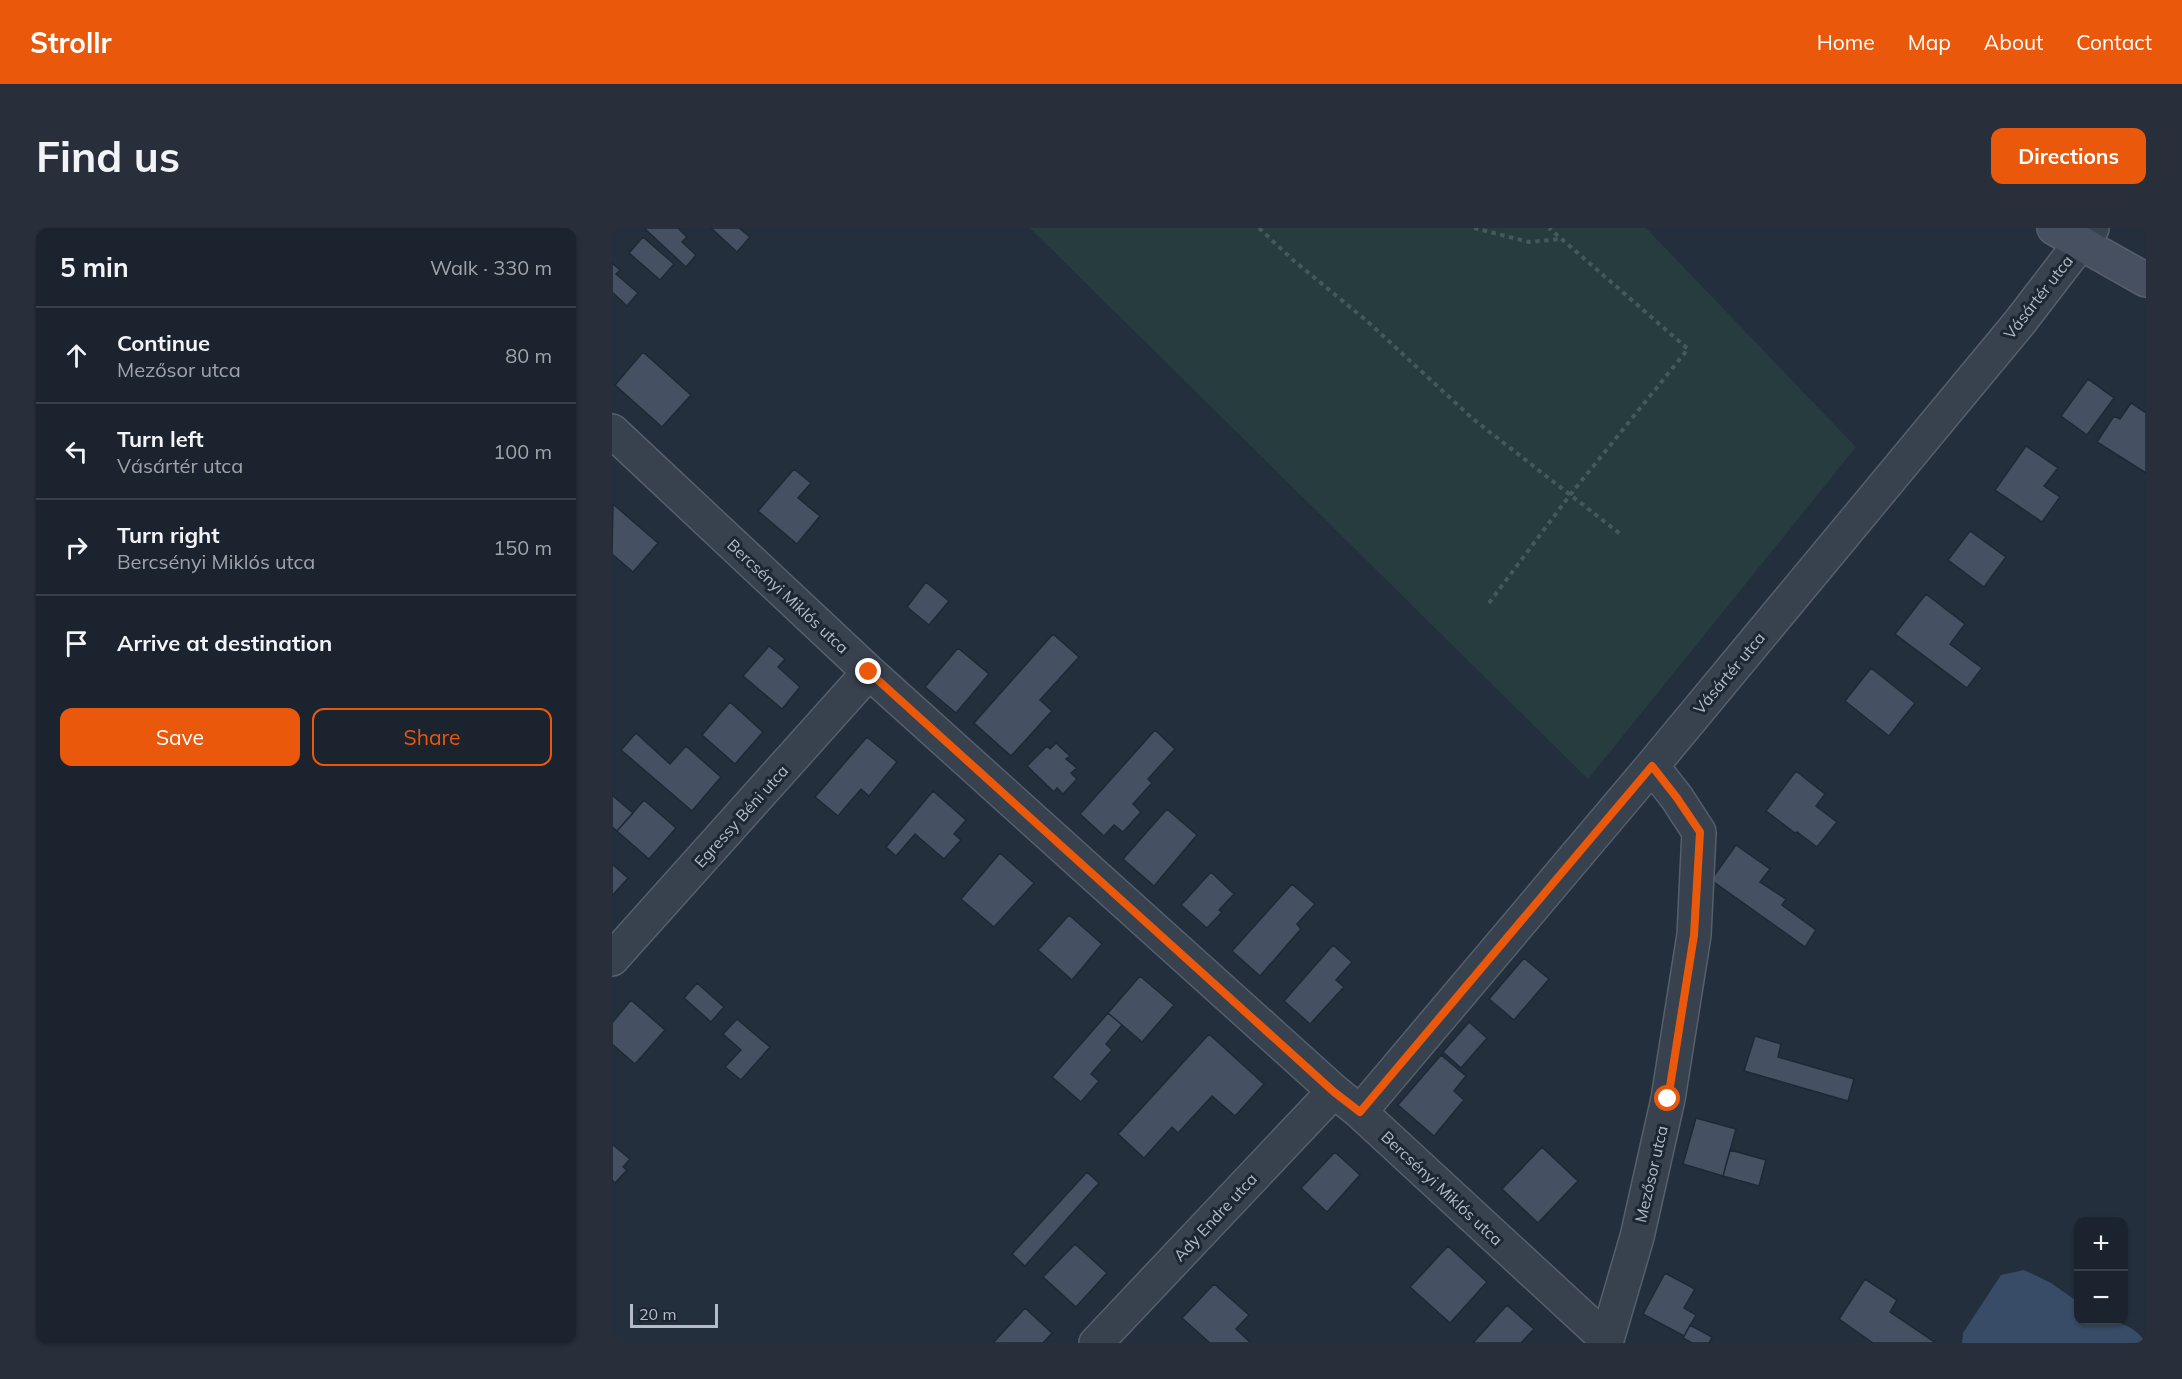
<!DOCTYPE html>
<meta charset="utf-8">
<style>
:root{--surface:#1b232e;--page:#282f3a;--text:#f1f3f6;--muted:#a0a4aa;--line:#39404a;--accent:#ea580c}
body{margin:0;font-family:Mulish,sans-serif;background:var(--page);color:var(--text)}
.controls{position:absolute;right:18px;bottom:18px;display:grid;overflow:hidden;border-radius:12px;box-shadow:0 2px 4px #0004}
.controls button{width:54px;height:54px;display:grid;place-items:center;padding:0;border:0;border-bottom:2px solid var(--line);background:var(--surface);color:var(--text);font:30px sans-serif}
.scale{position:absolute;left:18px;bottom:15px;width:88px;box-sizing:border-box;padding-left:6px;border:3px solid #b4bcc9;border-top:0;font-size:16px;line-height:21px;white-space:nowrap;color:#b4bcc9;-webkit-text-stroke:4px #1d2633;paint-order:stroke}
.stop{position:absolute;width:18px;height:18px;margin:-14px;border:4px solid #ea580c;border-radius:50%;background:#fff}
.stop.end{background:#ea580c;border-color:#fff;box-shadow:0 2px 6px #0008}
.list{margin:0;padding:0;list-style:none}
h2{display:flex;justify-content:space-between;align-items:center;height:78px;margin:0;padding:0 24px;font-size:26px}
h2 small{font-size:20px;font-weight:400;color:var(--muted)}
.list li{display:grid;grid-template-columns:39px 1fr auto;gap:18px;align-items:center;box-sizing:border-box;height:96px;padding:0 24px;border-top:2px solid var(--line)}
.list b{display:block;font-size:22px;white-space:nowrap}
.list p{margin:0;font-size:20px;white-space:nowrap;color:var(--muted)}
.list em{font-size:20px;font-style:normal;color:var(--muted)}
.actions{display:flex;gap:12px;padding:18px 24px}
.actions a{flex:1;padding:14px 0;border:2px solid var(--accent);border-radius:12px;text-align:center;font-size:21px;color:var(--accent)}
.actions .main{background:var(--accent);color:#fff}
.icon{flex:none;width:33px;height:33px;fill:none;stroke:currentColor;stroke-width:2;stroke-linecap:round;stroke-linejoin:round}
.map{position:relative;flex:none;width:1534px;height:1115px;overflow:hidden;border-radius:12px}
header{display:flex;align-items:center;gap:36px;box-sizing:border-box;height:84px;padding:0 30px;background:var(--accent);color:#fff}
header strong{font-size:28px}
nav{display:flex;gap:33px;margin-inline-start:auto;font-size:21px}
.intro{display:flex;align-items:center;justify-content:space-between;box-sizing:border-box;height:144px;padding:0 36px}
h1{margin:0;font-size:42px}
.button{padding:15px 27px;border-radius:12px;background:var(--accent);color:#fff;font-size:21px;font-weight:700}
main{display:flex;gap:36px;padding:0 36px}
aside{flex:1;background:var(--surface);border-radius:12px;box-shadow:0 2px 4px #0004}
.map>svg:first-child{display:block}
.green{fill:#263c3f}
.water{fill:#394c67}
.building{fill:#455162;stroke:#1f2835;stroke-width:1.5}
.lines{fill:none;stroke-linecap:round;stroke-linejoin:round}
.street-casing{stroke:#565f6c;stroke-width:36}
.secondary-casing{stroke:#565f6c;stroke-width:36}
.path{stroke:#44595c;stroke-width:4;stroke-dasharray:4.5 4.5;stroke-linecap:butt}
.street{stroke:#38414e;stroke-width:33}
.secondary{stroke:#465061;stroke-width:33}
.route{stroke:#ea580c;stroke-width:8}
.labels{text-anchor:middle;dominant-baseline:central;stroke-width:6;stroke-linejoin:round;paint-order:stroke}
.street-label{font-size:16px;fill:#b4bcc9;stroke:#1d2633}
</style>
<header>
<strong>Strollr</strong>
<nav><a>Home</a><a>Map</a><a>About</a><a>Contact</a></nav>
</header>
<div class="intro"><h1>Find us</h1><a class="button">Directions</a></div>
<main>
<aside>
<h2>5 min<small>Walk · 330 m</small></h2>
<ul class="list">
<li><svg class="icon" aria-label="ahead" viewBox="0 0 24 24"><path d="M12 20V5M6 11l6-6 6 6"/></svg><div><b>Continue</b><p>Mezősor utca</p></div><em>80 m</em></li>
<li><svg class="icon" aria-label="left" viewBox="0 0 24 24"><path d="M17 20v-9H6M10 6l-5 5 5 5"/></svg><div><b>Turn left</b><p>Vásártér utca</p></div><em>100 m</em></li>
<li><svg class="icon" aria-label="right" viewBox="0 0 24 24"><path d="M7 20v-9h11M14 6l5 5-5 5"/></svg><div><b>Turn right</b><p>Bercsényi Miklós utca</p></div><em>150 m</em></li>
<li><svg class="icon" aria-label="arrive" viewBox="0 0 24 24"><path d="M6 21V4h12l-3 4 3 4H6"/></svg><div><b>Arrive at destination</b></div></li>
</ul>
<div class="actions"><a class="main">Save</a><a>Share</a></div>
</aside>
<div class="map">
<svg width="1534" height="1115" viewBox="0 0 1534 1115">
<rect width="100%" height="100%" fill="#242f3e"/>
<path class="green" d="M418 0H1034L1244 219 976 551Z"/>
<path class="water" d="M1412 1042 1439 1055 1466 1074V1092C1492 1092 1518 1090 1534 1115H1350L1351 1105 1389 1047Z"/>
<path class="building" d="M32 0H66L75 9 70 14 84 27 74 39Z
M99 0H127L138 9 125 24Z
M31 9 62 36 48 52 17 25Z
M0 35 8 42 4 46 26 65 15 78 0 64Z
M31 124 79 167 50 199 3 157Z
M1476 151 1502 170 1475 207 1449 188Z
M1519 175 1534 185V245L1485 214 1502 188 1508 191Z
M1414 218 1446 240 1432 258 1448 269 1430 294 1383 262Z
M182 241 199 255 186 270 208 288 185 316 146 283Z
M1 276 46 315 21 344 0 326Z
M1358 303 1394 329 1372 359 1336 332Z
M314 354 337 373 317 397 295 379Z
M1314 366 1353 396 1338 416 1370 440 1355 460 1283 406Z
M441 406 467 429 428 472 440 483 399 528 362 495Z
M157 418 173 431 166 439 188 459 170 481 131 448Z
M346 420 377 446 344 485 313 459Z
M1259 440 1303 475 1277 508 1233 473Z
M118 474 151 504 123 536 90 507Z
M543 502 563 521 536 551 540 555 521 576 529 584 511 604 502 597 492 608 468 586Z
M24 505 58 536 74 518 109 549 80 583 9 522Z
M255 509 285 534 257 568 249 561 226 588 203 569Z
M444 515 458 528 454 531 465 540 459 545 465 551 451 566 445 560 442 564 415 538 435 518 438 521Z
M1184 543 1213 566 1204 578 1225 594 1205 619 1185 604 1183 605 1154 583Z
M321 563 354 592 342 606 349 612 332 631 303 606 284 628 274 619Z
M0 567 21 585 5 603 0 599Z
M32 572 64 600 37 631 5 603Z
M555 581 585 607 542 658 511 631Z
M1124 617 1158 641 1148 654 1174 671 1170 677 1204 702 1193 719 1099 652Z
M388 625 422 655 382 699 349 671Z
M0 636 16 650 0 668Z
M599 644 622 666 607 682 610 684 595 700 569 677Z
M680 656 703 676 685 696 689 701 648 748 620 723Z
M457 687 490 716 460 752 426 722Z
M721 717 740 734 724 752 732 759 698 796 672 773Z
M912 730 937 751 902 792 877 771Z
M528 748 562 777 530 814 496 785Z
M85 755 112 779 99 794 72 770Z
M19 772 53 802 23 836 0 816V795Z
M496 785 510 797 494 816 500 822 479 846 487 853 469 874 440 849Z
M125 791 158 819 129 852 113 839 129 822 111 806Z
M857 794 875 810 849 840 831 824Z
M597 806 652 856 623 888 600 868 566 905 560 899 532 930 506 906Z
M1143 808 1169 816 1166 829 1242 851 1236 873 1132 843Z
M829 827 854 848 842 863 852 872 822 908 786 877Z
M1084 890 1124 901 1111 948 1071 936Z
M0 916 18 931 11 939 15 942 3 955 0 952Z
M930 919 966 953 926 995 890 961Z
M1118 922 1154 932 1147 958 1111 948Z
M723 924 748 947 715 984 689 960Z
M475 944 487 955 413 1038 400 1026Z
M463 1016 495 1045 464 1079 431 1049Z
M836 1018 875 1054 838 1095 798 1059Z
M1053 1045 1083 1061 1072 1080 1084 1087 1072 1108 1031 1086Z
M1253 1051 1285 1072 1278 1084 1324 1115H1261L1227 1091Z
M602 1056 637 1087 624 1101 639 1115H598L570 1090Z
M895 1077 922 1101 909 1115H861Z
M413 1080 440 1105 431 1115H381Z
M1078 1097 1100 1109 1097 1115H1080L1071 1110Z"/>
<g class="lines">
<g class="street-casing">
<path id="street" d="M0 203 257 444 722 863 748 884 994 1111
M0 731 257 444
M748 884 1040 538 1408 94 1480 0
M484 1115 722 863
M994 1115 1025 1009 1056 871 1082 707 1087 604 1065 570 1040 538"/>
</g>
<g class="secondary-casing">
<path id="secondary" d="M1442 0 1534 52"/>
</g>
<path class="path" d="M647 0 681 32 755 93 861 191 1011 308
M862 0 917 14 949 11
M877 375 958 267 1076 121 937 0"/>
<use href="#street" class="street"/>
<use href="#secondary" class="secondary"/>
</g>
<g class="lines">
<path class="route" d="M257 444 722 864 748 884 1040 538 1065 570 1088 604 1082 707 1056 871"/>
</g>
<g class="labels">
<g class="street-label">
<text transform="translate(1426 69) rotate(-52)">Vásártér utca</text>
<text transform="translate(176 368) rotate(43)">Bercsényi Miklós utca</text>
<text transform="translate(1117 445) rotate(-50)">Vásártér utca</text>
<text transform="translate(129 588) rotate(-48)">Egressy Béni utca</text>
<text transform="translate(1039 946) rotate(-77)">Mezősor utca</text>
<text transform="translate(830 960) rotate(43)">Bercsényi Miklós utca</text>
<text transform="translate(603 989) rotate(-47)">Ady Endre utca</text>
</g>
</g>
</svg>
<div class="controls">
<button>+</button>
<button>−</button>
</div>
<div class="scale">20 m</div>
<div class="stop" style="left:1056px;top:871px"></div>
<div class="stop end" style="left:257px;top:444px"></div>
</div>
</main>
